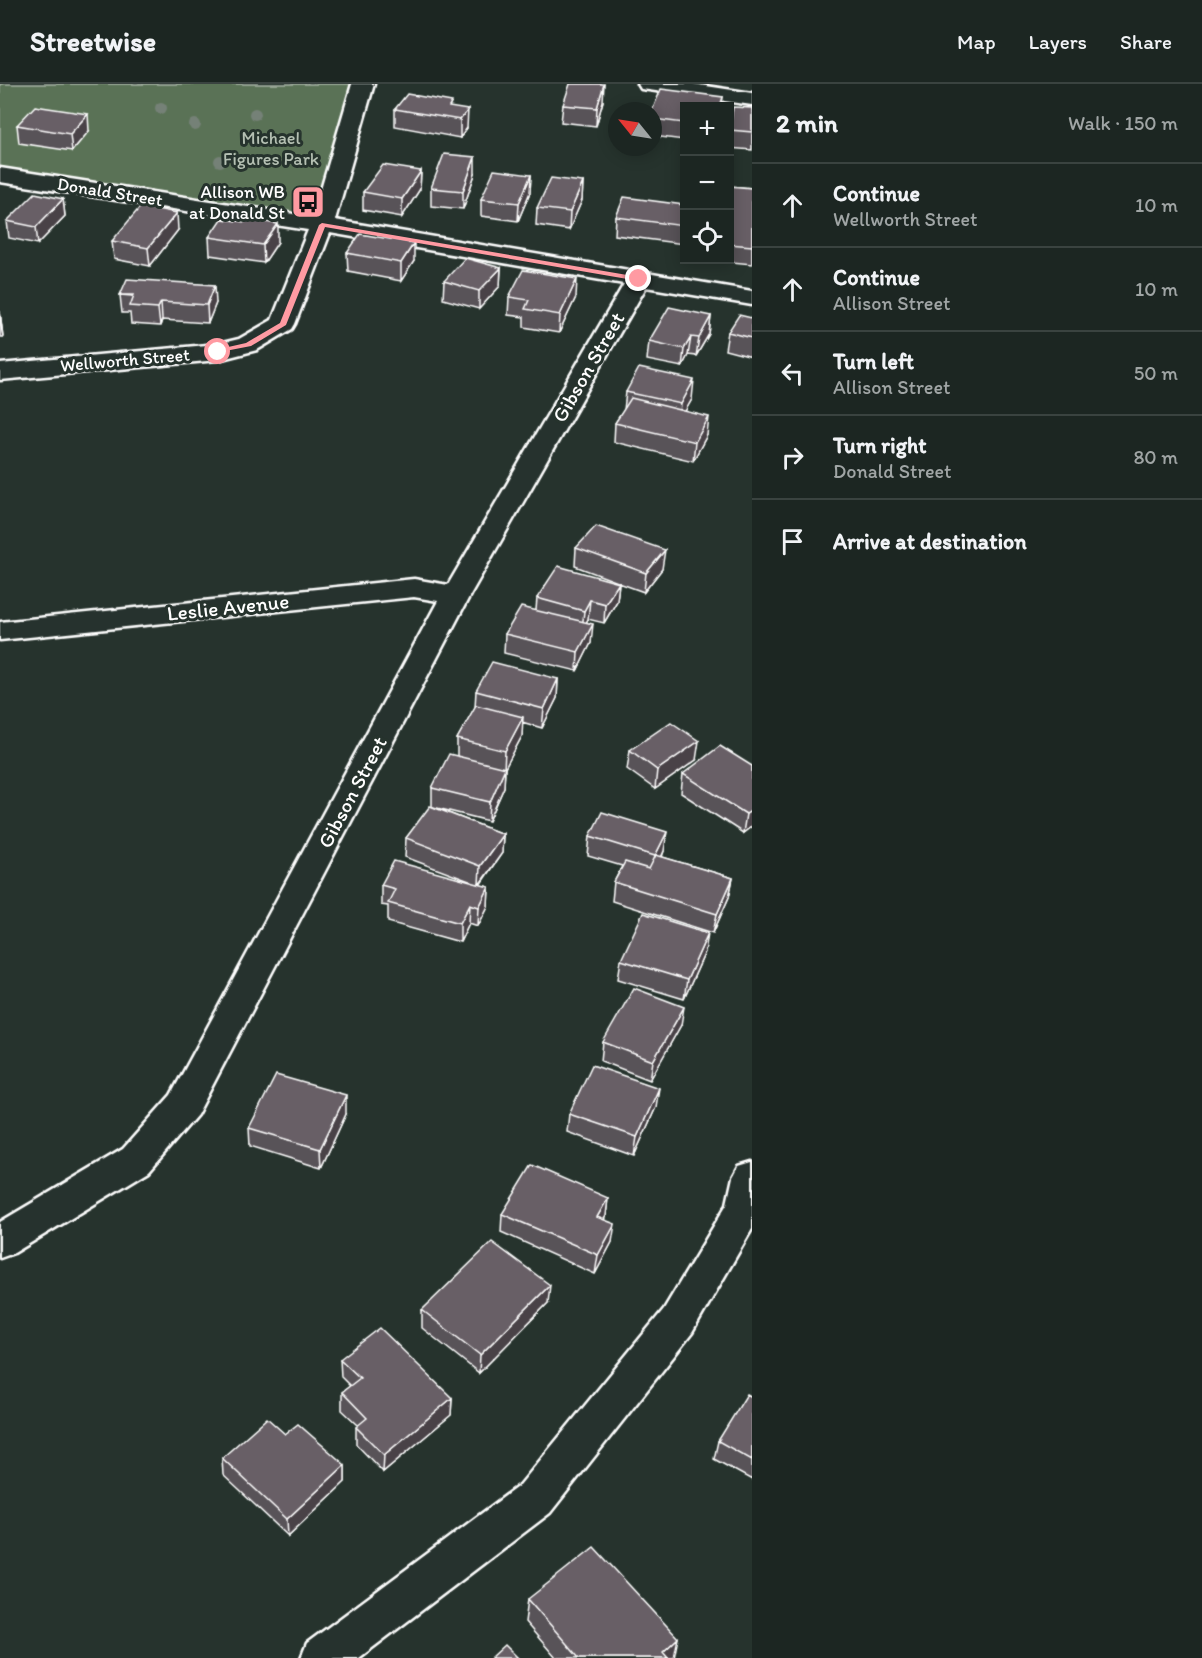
<!DOCTYPE html>
<meta charset="utf-8">
<style>
:root{--surface:#1c2622;--page:#29322f;--text:#f1f3f6;--muted:#a0a5a5;--line:#3a4340}
body{margin:0;font-family:Itim,sans-serif;background:var(--page);color:var(--text)}
.controls{position:absolute;right:18px;top:18px;display:grid;overflow:hidden;border-radius:0px;box-shadow:0 3px 15px #0003}
.controls button{width:54px;height:54px;display:grid;place-items:center;padding:0;border:0;border-bottom:2px solid var(--line);background:var(--surface);color:var(--text);font:30px sans-serif}
.compass{position:absolute;left:608px;top:18px;width:54px;height:54px;border-radius:50%;background:var(--surface);box-shadow:0 3px 15px #0003;rotate:300deg}
.stop{position:absolute;width:18px;height:18px;margin:-14px;border:4px solid #ff9aa2;border-radius:50%;background:#fff}
.stop.end{background:#ff9aa2;border-color:#fff;box-shadow:0 2px 6px #0008}
.list{margin:0;padding:0;list-style:none}
h2{display:flex;justify-content:space-between;align-items:center;height:78px;margin:0;padding:0 24px;font-size:26px}
h2 small{font-size:20px;font-weight:400;color:var(--muted)}
.list li{display:grid;grid-template-columns:39px 1fr auto;gap:18px;align-items:center;box-sizing:border-box;height:84px;padding:0 24px;border-top:2px solid var(--line)}
.list b{display:block;font-size:22px;white-space:nowrap}
.list p{margin:0;font-size:20px;white-space:nowrap;color:var(--muted)}
.list em{font-size:20px;font-style:normal;color:var(--muted)}
.icon{flex:none;width:33px;height:33px;fill:none;stroke:currentColor;stroke-width:2;stroke-linecap:round;stroke-linejoin:round}
.map{position:relative;flex:none;width:752px;height:1574px;overflow:hidden}
header{display:flex;align-items:center;gap:36px;box-sizing:border-box;height:84px;padding:0 30px;background:var(--surface);border-bottom:2px solid var(--line)}
header strong{font-size:28px}
nav{display:flex;gap:33px;margin-inline-start:auto;font-size:21px}
main{display:flex}
aside{flex:1;background:var(--surface)}
.map>svg:first-child{display:block}
.green{fill:#5a7256;stroke:#acb8aa;stroke-width:1.5}
.lines{fill:none;stroke-linecap:round;stroke-linejoin:round}
.minor-casing{stroke:#fff;stroke-width:5}
.minor{fill:#26332d;fill-rule:evenodd}
.tree{fill:#758177}
.wall{fill:#595258;stroke:#fff;stroke-width:1.5}
.shaded-wall{fill:#494247;stroke:#fff;stroke-width:1.5}
.building{fill:#685f66;stroke:#fff;stroke-width:1.5}
.route{fill:#ff9aa2}
.labels{text-anchor:middle;dominant-baseline:central;stroke-width:6;stroke-linejoin:round;paint-order:stroke}
.far-park-label{font-size:18px;fill:#b5c0b3;stroke:#26332d}
.far-street-label{font-size:18px;fill:#fff;stroke:#26332d}
.far-poi-label{font-size:18px;fill:#fff;stroke:#26332d;text-anchor:end}
.street-label{font-size:21px;fill:#fff;stroke:#26332d}
</style>
<header>
<strong>Streetwise</strong>
<nav><a>Map</a><a>Layers</a><a>Share</a></nav>
</header>
<main>
<div class="map">
<svg width="752" height="1574" viewBox="0 0 752 1574">
<rect width="100%" height="100%" fill="#26332d"/>
<filter id="ink" filterUnits="userSpaceOnUse"><feTurbulence type="fractalNoise" baseFrequency=".0167" numOctaves="2"/><feDisplacementMap in="SourceGraphic" scale="12" xChannelSelector="R" yChannelSelector="G"/><feConvolveMatrix kernelMatrix="1 2 1 2 8 2 1 2 1" color-interpolation-filters="sRGB"/></filter>
<g filter="url(#ink)">
<path class="green" d="M0 0H360L315 135 0 87Z"/>
<g class="lines">
<g class="minor-casing">
<path id="minor" d="M352 0H374L335 136 752 207V221L646 203 470 511 197 1031 149 1087 14 1169 0 1174V1138L123 1065 171 1011 438 517 414 513 0 556V538L414 495 448 501 624 200 330 149 295 240 292 245 257 266 218 276 0 296V280L218 260 239 255 272 236 308 146 0 98V84L313 133Z
M638 0H693L752 9V21L649 6 641 5Z
M752 1078V1145L692 1249 550 1429 359 1574H301L307 1559 520 1401 664 1225 727 1120 733 1093 739 1082Z"/>
</g>
<use href="#minor" class="minor"/>
</g>
<g class="tree">
<circle cx="161" cy="24" r="6"/>
<circle cx="255" cy="30" r="6"/>
<circle cx="195" cy="41" r="6"/>
<circle cx="220" cy="77" r="6"/>
</g>
<path class="wall" d="M723 13 722 22H684V56L653 52V27Z
M603 17 596 42 561 38 563 21Z
M452 24 467 44 460 54 395 42V25Z
M752 24V66L729 64V46Z
M17 41 89 47 72 67 19 59Z
M421 87 420 105 402 133 363 126V108Z
M475 90 463 125 431 122V104Z
M531 91 530 108 518 137 481 132V115Z
M583 98 582 116 569 146 536 141 537 124Z
M729 102 752 104V180L711 176H729Z
M63 115 65 132 38 160 9 154 7 137Z
M684 121V160L615 151 616 133Z
M245 138 278 158 264 179 210 171 209 153Z
M178 146 150 182 114 175 112 157Z
M347 169 414 177 401 197 348 187Z
M501 184 500 202 479 225 443 215 444 197Z
M120 211 216 219 208 239 162 236 160 242 131 240 130 229H122Z
M509 213H576L559 249 524 243V233L508 231Z
M0 227 3 253H0Z
M711 232 709 250 696 272 688 271 682 283 647 276 649 257Z
M752 234V273L725 266 728 248Z
M626 308 692 315 685 327 707 351 693 377 614 358 615 339 624 326Z
M576 464 662 485 644 508 619 499 617 517 604 539 588 535 586 539 591 559 577 587 504 569 505 550 536 526 537 514 618 498 575 482Z
M558 595 557 614 542 644 522 638V652L505 684 504 703 489 737 433 723 503 750 502 769 480 801 489 803 488 822 478 842 469 839 460 858 388 838V822L381 821V801L472 798 405 773 406 754 432 723V704L457 672V655L475 623 476 607Z
M630 666 696 676 655 705 627 685Z
M752 682V742L743 749 681 709 683 690Z
M590 752 664 767 662 773 733 794 729 813 713 849 612 817 614 798 622 782 588 772Z
M705 868 684 915 618 895 621 876Z
M681 941 650 996 601 977 603 958Z
M656 1023 634 1072 567 1048 569 1030Z
M346 1030 321 1084 250 1062 249 1044Z
M608 1114 606 1132 604 1135 612 1158 595 1190 501 1148 502 1130Z
M548 1219 479 1289 422 1244V1226Z
M340 1275 452 1314 451 1331 383 1388 356 1360V1343L358 1341 342 1326V1308L350 1302 341 1293Z
M752 1313V1396L714 1375 718 1357Z
M285 1350 345 1381V1398L288 1452 223 1391 222 1374Z
M528 1515 674 1574H556L525 1538Z"/>
<path class="shaded-wall" d="M604 0 603 17 596 42 597 24Z
M468 26 467 44 460 54V36Z
M88 30 89 47 72 67 70 50Z
M475 73V90L463 125V107Z
M421 87 420 105 402 133V115Z
M531 91 530 108 518 137 519 119Z
M583 98 582 116 569 146 570 128Z
M63 115 65 132 38 160 36 143Z
M177 129 178 146 150 182 148 164Z
M278 140V158L264 179 263 161Z
M414 159V177L401 197V179Z
M501 184 500 202 479 225V207Z
M577 195 576 213 559 249 560 231Z
M215 201 216 219 208 239 207 221Z
M161 218 162 236 160 242 158 224Z
M0 227 3 253 0 235Z
M711 232 709 250 696 272 699 254Z
M691 253 688 271 682 283 684 265Z
M694 296 692 315 679 338 681 320Z
M709 333 707 351 693 377 695 358Z
M665 466 662 485 644 508 646 489Z
M619 499 617 517 604 539 605 520Z
M590 516 588 535 582 546 584 527Z
M593 540 591 559 577 587 578 568Z
M558 595 557 614 542 644 544 625Z
M523 633 522 652 504 686 505 667Z
M699 657 696 676 655 705 657 686Z
M505 684 504 703 489 737 490 718Z
M752 726V742L743 749 746 730Z
M667 748 664 767 653 791 655 772Z
M503 750 502 769 479 801 480 782Z
M733 794 729 813 713 849 717 830Z
M489 803 488 822 478 842 479 823Z
M470 820 469 839 460 858V839Z
M708 849 705 868 684 915 687 896Z
M684 923 681 941 650 996 653 977Z
M659 1004 656 1023 634 1072 637 1053Z
M346 1011V1030L321 1084 320 1065Z
M608 1114 606 1132 595 1151 597 1133Z
M615 1140 612 1158 595 1190 598 1171Z
M550 1201 548 1219 479 1289 480 1271Z
M452 1314 451 1331 383 1388 384 1371Z
M345 1381V1398L288 1452 287 1435Z
M678 1554 674 1574H661L663 1568Z"/>
<path class="building" d="M570 0H604L597 24 563 21Z
M661 5 723 13 720 22H684V39L653 35V27H652Z
M407 10 452 18 449 23 468 26 460 36 395 25Z
M35 22 88 30 70 50 17 41Z
M733 23 752 24V48L730 46Z
M444 70 475 73 463 107 431 104Z
M383 81 421 87 402 115 363 108Z
M494 86 531 91 519 119 481 115Z
M551 94 583 98 570 128 537 124Z
M729 102 752 104V162L729 160Z
M35 109 63 115 36 143 7 137Z
M624 113 684 121V142L616 133Z
M141 122 177 129 148 164 112 157Z
M221 135 245 138 247 135 278 140 263 161 209 153Z
M360 150 414 159 401 179 347 169Z
M465 174 501 184 479 207 444 197Z
M523 186 577 195 560 231 525 225 529 216 509 213Z
M127 195 215 201 207 221 161 218 158 224 130 222 134 211H120Z
M669 223 711 232 699 254 691 253 684 265 649 257Z
M739 231 752 234V254L728 248Z
M639 284 694 296 681 320 626 308Z
M631 314 709 333 695 358 615 339Z
M596 442 665 466 646 489 576 464Z
M558 482 619 499 605 520 590 516 584 527 537 514Z
M521 523 593 540 578 568 505 550Z
M492 578 558 595 544 625 476 607Z
M476 621 523 633 505 667 457 655Z
M671 638 699 657 657 686 630 666Z
M720 662 752 682V726L746 730 683 690Z
M449 670 505 684 490 718 432 704Z
M430 722 503 750 480 782 406 754Z
M602 728 667 748 655 772 590 752Z
M656 771 733 794 717 830 614 798 625 778 649 785Z
M394 777 489 803 479 823 470 820 460 839 388 819 395 805 381 801Z
M643 829 708 849 687 896 621 876Z
M634 904 684 923 653 977 603 958Z
M592 981 659 1004 637 1053 569 1030Z
M276 991 346 1011 320 1065 249 1044Z
M532 1081 608 1114 597 1133 615 1140 598 1171 502 1130Z
M492 1158 550 1201 480 1271 422 1226Z
M380 1244 452 1314 384 1371 356 1343 367 1334 342 1308 360 1294 340 1275Z
M747 1310 752 1313V1376L718 1357Z
M267 1334 285 1350 298 1340 345 1381 287 1435 222 1374Z
M594 1463 678 1554 663 1568 668 1574H579L528 1515Z
M505 1561 518 1574H491Z"/>
</g>
<path class="route" d="M322 139 639 193 643 195 639 197 325 143 286 241 251 262 215 269V266L246 259 280 239 319 141Z"/>
<defs>
<g id="bus-square" transform="scale(1.725)"><rect x="-9" y="-9" width="18" height="18" rx="4" fill="#ff9aa2" stroke="#26332d"/><path d="M-5-6H5V4H4V6H2V4H-2V6H-4V4H-5ZM-3.5-4V0h7V-4ZM-3.5 1.2v1.5H-2V1.2ZM2 1.2v1.5H3.5V1.2Z" fill="#111"/></g>
</defs>
<g fill-rule="evenodd">
<use href="#bus-square" x="308" y="118"/>
</g>
<g class="labels">
<g class="far-park-label">
<text x="271" y="54">Michael<tspan x="271" dy="21">Figures Park</tspan></text>
</g>
<g class="far-street-label">
<text transform="translate(110 108) rotate(9)">Donald Street</text>
<text transform="translate(125 276) rotate(-5)">Wellworth Street</text>
</g>
<g class="far-poi-label">
<text x="285" y="108">Allison WB<tspan x="285" dy="21">at Donald St</tspan></text>
</g>
<g class="street-label">
<text transform="translate(588 283) rotate(-60)">Gibson Street</text>
<text transform="translate(228 523) rotate(-6)">Leslie Avenue</text>
<text transform="translate(352 708) rotate(-62)">Gibson Street</text>
</g>
</g>
</svg>
<div class="controls">
<button>+</button>
<button>−</button>
<button><svg class="icon" aria-label="locate" viewBox="0 0 24 24"><circle cx="12" cy="12" r="6"/><path d="M12 2v4M12 18v4M2 12h4M18 12h4"/></svg></button>
</div>
<svg class="compass" viewBox="-18 -18 36 36"><path d="M0-13l5 13h-10z" fill="#e53935"/><path d="M0 13l5-13h-10z" fill="#a0a5a5"/></svg>
<div class="stop" style="left:218px;top:268px"></div>
<div class="stop end" style="left:639px;top:195px"></div>
</div>
<aside>
<h2>2 min<small>Walk · 150 m</small></h2>
<ul class="list">
<li><svg class="icon" aria-label="ahead" viewBox="0 0 24 24"><path d="M12 20V5M6 11l6-6 6 6"/></svg><div><b>Continue</b><p>Wellworth Street</p></div><em>10 m</em></li>
<li><svg class="icon" aria-label="ahead" viewBox="0 0 24 24"><path d="M12 20V5M6 11l6-6 6 6"/></svg><div><b>Continue</b><p>Allison Street</p></div><em>10 m</em></li>
<li><svg class="icon" aria-label="left" viewBox="0 0 24 24"><path d="M17 20v-9H6M10 6l-5 5 5 5"/></svg><div><b>Turn left</b><p>Allison Street</p></div><em>50 m</em></li>
<li><svg class="icon" aria-label="right" viewBox="0 0 24 24"><path d="M7 20v-9h11M14 6l5 5-5 5"/></svg><div><b>Turn right</b><p>Donald Street</p></div><em>80 m</em></li>
<li><svg class="icon" aria-label="arrive" viewBox="0 0 24 24"><path d="M6 21V4h12l-3 4 3 4H6"/></svg><div><b>Arrive at destination</b></div></li>
</ul>
</aside>
</main>
